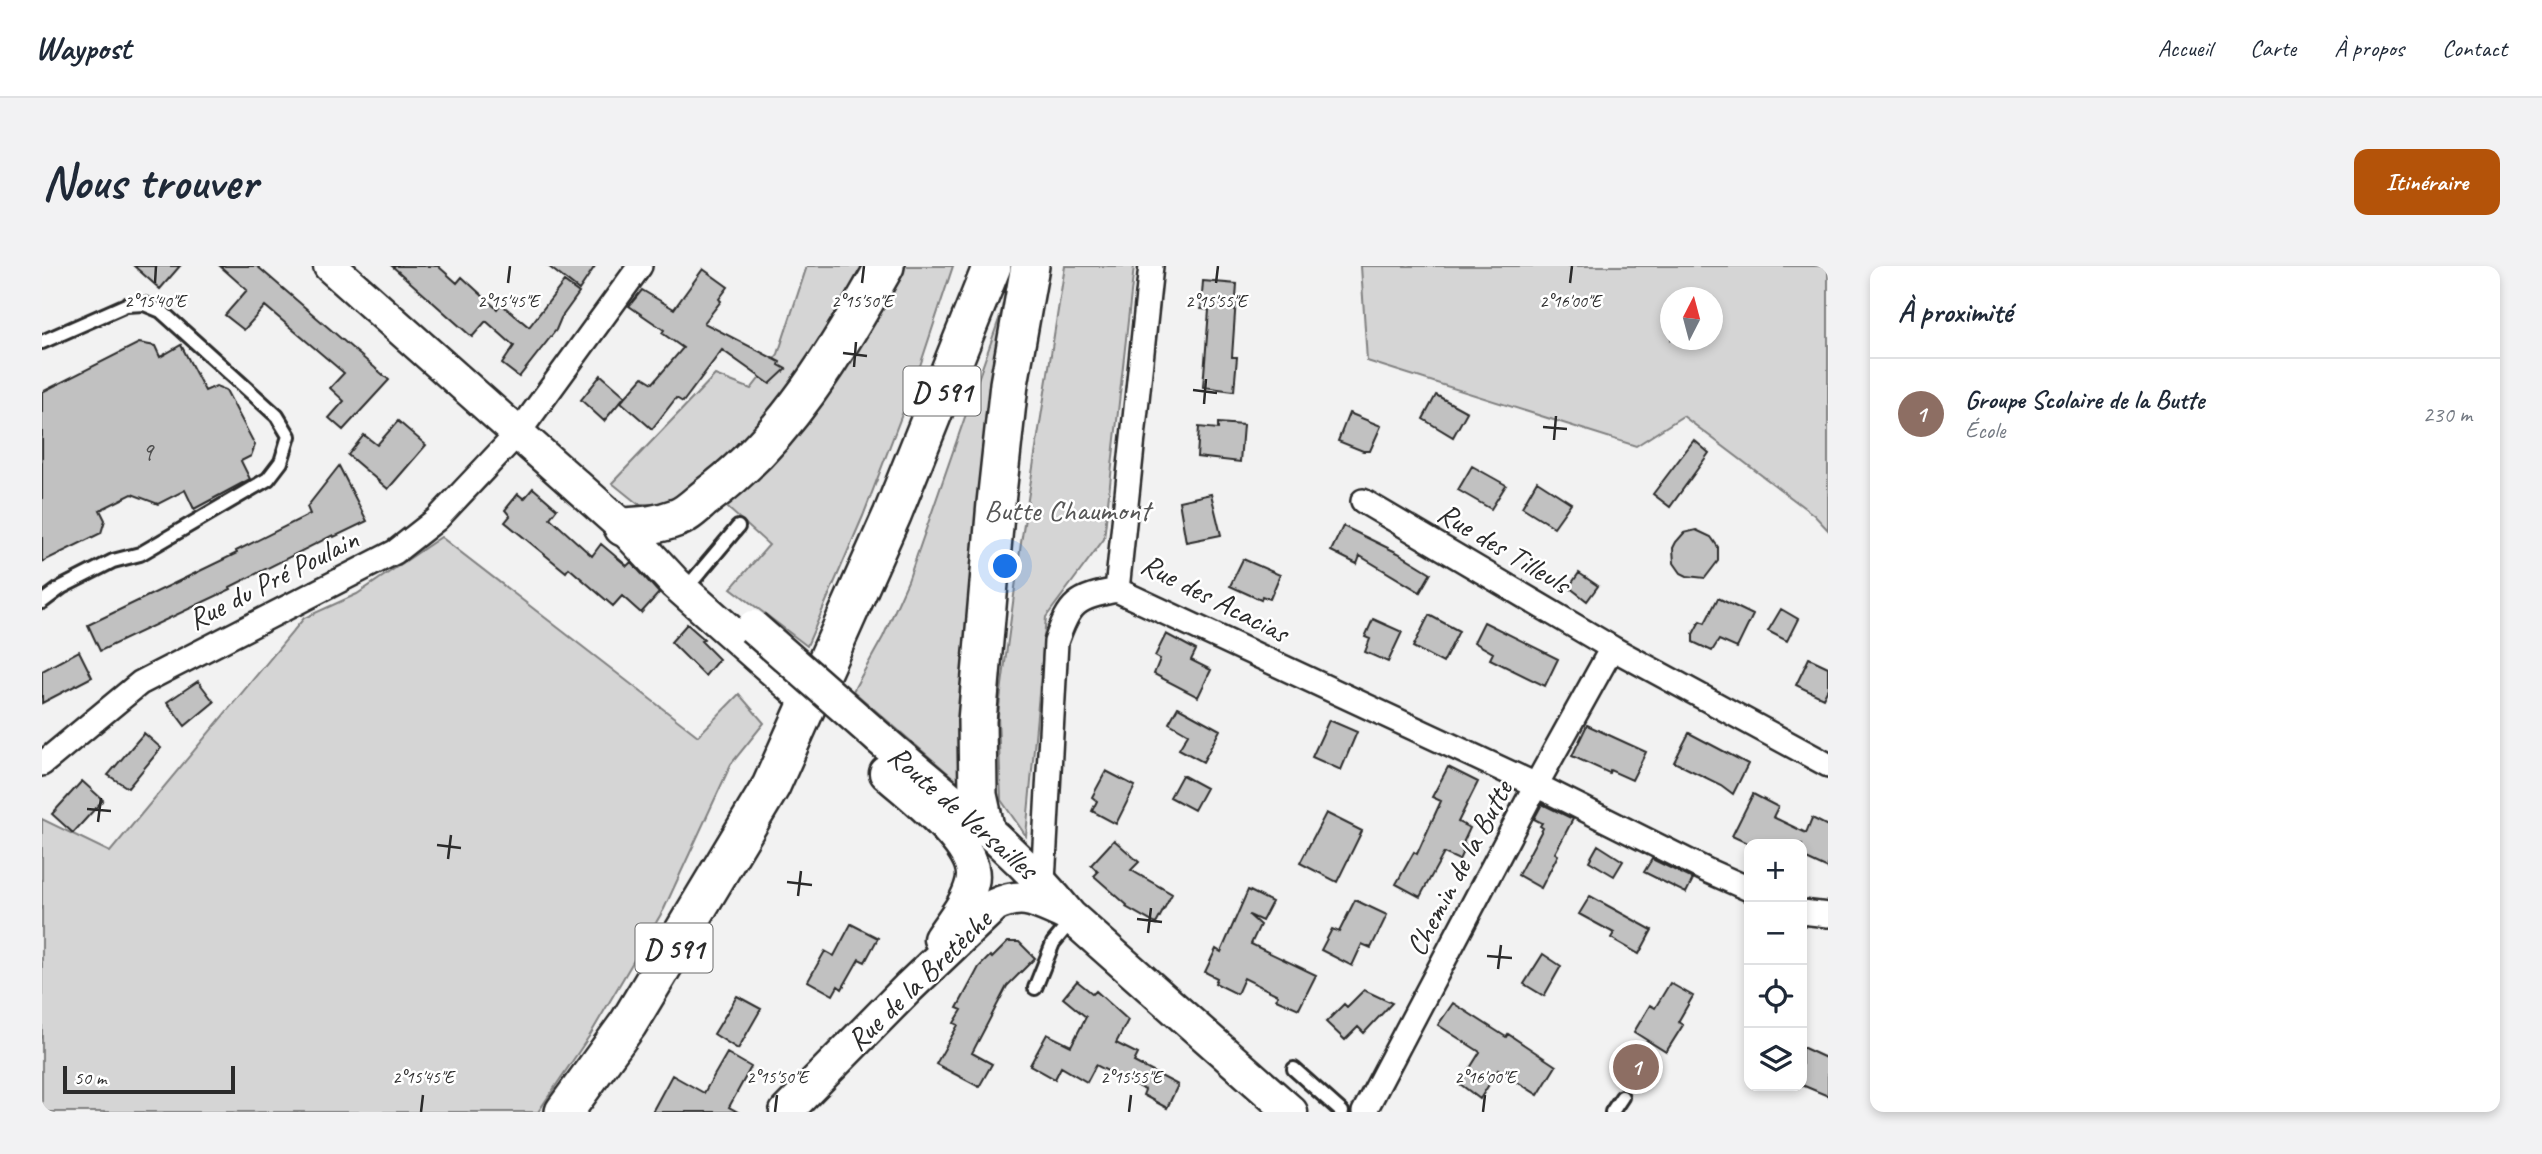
<!DOCTYPE html>
<html lang="fr">
<meta charset="utf-8">
<style>
:root{--surface:#fff;--page:#f2f2f3;--text:#1f2937;--muted:#747a83;--line:#e0e1e3;--accent:#b45309}
body{margin:0;font-family:Caveat,sans-serif;background:var(--page);color:var(--text)}
.controls{position:absolute;right:21px;bottom:21px;display:grid;overflow:hidden;border-radius:14px;box-shadow:0 4px 10px #0003}
.controls button{width:63px;height:63px;display:grid;place-items:center;padding:0;border:0;border-bottom:2px solid var(--line);background:var(--surface);color:var(--text);font:35px sans-serif}
.compass{position:absolute;left:1618px;top:21px;width:63px;height:63px;border-radius:50%;background:var(--surface);box-shadow:0 4px 10px #0003;rotate:6deg}
.scale{position:absolute;left:21px;bottom:18px;width:172px;box-sizing:border-box;padding-left:7px;border:4px solid #2b2b2b;border-top:0;font-size:19px;line-height:24px;white-space:nowrap;color:#2b2b2b;-webkit-text-stroke:5px #fff;paint-order:stroke}
.you{position:absolute;left:964px;top:301px;width:24px;height:24px;margin:-18px;border:5px solid #fff;border-radius:50%;background:#1a73e8;box-shadow:0 0 0 10px #1a73e833}
.badge{display:grid;place-items:center;width:46px;height:46px;border-radius:50%;background:var(--accent);color:#fff;font-size:23px;font-weight:700}
.pin{position:absolute;translate:-50% -50%;border:4px solid #fff;box-shadow:0 2px 7px #0006}
.list{margin:0;padding:0;list-style:none}
h2{display:flex;justify-content:space-between;align-items:center;height:91px;margin:0;padding:0 28px;font-size:30px}
h2 small{font-size:23px;font-weight:400;color:var(--muted)}
.list li{display:grid;grid-template-columns:46px 1fr auto;gap:21px;align-items:center;box-sizing:border-box;height:112px;padding:0 28px;border-top:2px solid var(--line)}
.list b{display:block;font-size:26px;white-space:nowrap}
.list p{margin:0;font-size:23px;white-space:nowrap;color:var(--muted)}
.list em{font-size:23px;font-style:normal;color:var(--muted)}
.icon{flex:none;width:38px;height:38px;fill:none;stroke:currentColor;stroke-width:2;stroke-linecap:round;stroke-linejoin:round}
.map{position:relative;flex:none;width:1786px;height:846px;overflow:hidden;border-radius:14px}
header{display:flex;align-items:center;gap:42px;box-sizing:border-box;height:98px;padding:0 35px;background:var(--surface);border-bottom:2px solid var(--line)}
header strong{font-size:33px}
nav{display:flex;gap:38px;margin-inline-start:auto;font-size:24px}
.intro{display:flex;align-items:center;justify-content:space-between;box-sizing:border-box;height:168px;padding:0 42px}
h1{margin:0;font-size:49px}
.button{padding:18px 32px;border-radius:14px;background:var(--accent);color:#fff;font-size:24px;font-weight:700}
main{display:flex;gap:42px;padding:0 42px}
aside{flex:1;background:var(--surface);border-radius:14px;box-shadow:0 4px 10px #0003}
.map>svg:first-child{display:block}
.green{fill:#d5d5d5;stroke:#808080;stroke-width:2;fill-rule:evenodd}
.building{fill:#c1c1c1;stroke:#2b2b2b;stroke-width:2}
.lines{fill:none;stroke-linecap:round;stroke-linejoin:round}
.lane-casing{stroke:#2b2b2b;stroke-width:18}
.street-casing{stroke:#2b2b2b;stroke-width:28}
.secondary-casing{stroke:#2b2b2b;stroke-width:37}
.primary-casing{stroke:#2b2b2b;stroke-width:42}
.lane{stroke:#fff;stroke-width:12}
.street{stroke:#fff;stroke-width:23}
.secondary{stroke:#fff;stroke-width:32}
.primary{stroke:#fff;stroke-width:37}
.secondary-bridge-casing{stroke:#2b2b2b;stroke-width:37;stroke-linecap:butt}
.secondary-bridge{stroke:#fff;stroke-width:32}
.ticks{fill:none;stroke:#2b2b2b;stroke-width:2.5}
.labels{text-anchor:middle;dominant-baseline:central;stroke-width:5;stroke-linejoin:round;paint-order:stroke}
.number-label{font-size:26px;fill:#505050}
.shield{fill:#fff;stroke:#6b6b6b;stroke-width:2}
.shield-label{font-size:28px;font-weight:bold;fill:#2b2b2b}
.park-label{font-size:30px;fill:#565656;stroke:#fff}
.street-label{font-size:30px;fill:#2b2b2b;stroke:#fff}
.ticks-label{font-size:18px;text-anchor:middle;fill:#2b2b2b;stroke:#fff;stroke-width:5;stroke-linejoin:round;paint-order:stroke}
</style>
<header>
<strong>Waypost</strong>
<nav><a>Accueil</a><a>Carte</a><a>À propos</a><a>Contact</a></nav>
</header>
<div class="intro"><h1>Nous trouver</h1><a class="button">Itinéraire</a></div>
<main>
<div class="map">
<svg width="1786" height="846" viewBox="0 0 1786 846">
<rect width="100%" height="100%" fill="#f2f2f2"/>
<filter id="ink" filterUnits="userSpaceOnUse"><feTurbulence type="fractalNoise" baseFrequency=".0143" numOctaves="2"/><feDisplacementMap in="SourceGraphic" scale="14" xChannelSelector="R" yChannelSelector="G"/><feConvolveMatrix kernelMatrix="1 2 1 2 8 2 1 2 1" color-interpolation-filters="sRGB"/></filter>
<g filter="url(#ink)">
<path class="green" d="M765 0H831L709 178 626 238H596L570 217 673 109 709 123 736 88Z
M863 0H911L875 109 821 250 765 380 689 322 727 279 677 234 849 25Z
M1023 0H1092L1062 273 1004 351 984 570 959 534 956 449 979 277Z
M1319 0H1786V264L1772 249 1641 150 1594 180 1325 95ZM1629 32H1671V74H1629Z
M972 10 922 521 811 425 841 371 866 315Z
M399 271 656 470 697 428 722 457 689 498 622 643 548 769 496 846H0V553L68 586 262 352 315 328Z"/>
<path class="building" d="M92 0H138L118 23Z
M178 0H215L347 114 301 164 287 152 302 135 288 122 302 107 223 40 202 64 183 49 205 24Z
M350 0H396L415 17 420 11 455 43 459 38 487 61 522 16 537 27 519 52 514 64 477 111 460 98 472 80 444 55 430 71Z
M506 0H553L537 24Z
M661 3 686 21 677 33 679 35 662 57 738 96 737 99 744 103 728 118 680 84 641 136 634 132 610 163 579 136 601 111 611 117 641 82 620 67 622 64 587 40 600 24 632 43Z
M1161 15 1195 18 1190 91H1195L1192 125 1161 121 1167 44 1159 43Z
M97 77 113 80 118 91 139 79 163 125 174 120 184 124 213 179 209 190 199 195 208 213 152 243 143 224 116 238 90 228 58 244 63 254 59 267 0 296V126Z
M559 109 583 130 562 155 539 134Z
M1394 129 1425 146 1411 171 1381 153Z
M1307 147 1339 160 1328 185H1321L1296 175Z
M356 155 384 179 346 223 306 189 322 169 335 179Z
M1176 157 1201 159 1198 196 1155 191 1157 161 1176 163Z
M1652 174 1667 187 1628 241 1611 228Z
M297 200 325 255 292 271 291 269 188 321 189 323 58 385 46 359 195 287 194 285 268 248 265 241Z
M1430 200 1464 219 1449 243 1416 224Z
M1495 215 1529 237 1512 261 1480 241Z
M491 222 515 243 508 252 550 290 559 278 585 300 589 296 617 327 599 347 580 330 571 340 527 302 524 306 463 256 468 250 463 244 476 228 482 233Z
M1169 228 1179 269 1144 276 1137 235Z
M1301 260 1356 287 1389 307 1378 326 1318 290 1315 298 1289 285Z
M1654 264 1669 271 1676 281V295L1663 312 1645 310 1639 307 1632 297 1631 282 1634 276 1642 267Z
M1201 293 1238 309 1228 333 1220 330 1219 334 1188 320Z
M1537 307 1556 320 1545 335 1527 321Z
M1676 332 1711 349 1695 382 1677 374 1670 385 1651 376V368L1658 355 1663 357Z
M1739 343 1756 353 1745 375 1726 365Z
M1387 349 1417 365 1401 397 1371 381Z
M1331 353 1360 366 1346 396 1323 386 1328 373 1323 371Z
M1442 356 1516 393 1503 420 1448 393 1451 387 1432 376Z
M645 358 662 373 659 375 677 393 663 410 629 376Z
M1124 368 1154 384 1149 394 1169 404 1156 431 1112 408 1118 393 1113 390Z
M37 385 50 411 0 437V405Z
M1767 392 1786 401V422L1781 432 1754 419Z
M156 415 172 436 143 460 125 436Z
M1136 441 1178 464 1161 496 1137 483 1146 468 1127 457Z
M1287 454 1315 466 1299 504 1270 491Z
M1545 459 1604 486 1590 514 1568 504 1567 507 1530 490Z
M102 467 119 482 86 522 66 509Z
M1647 467 1706 498 1691 528 1679 519 1632 496Z
M1406 501 1436 516 1416 556 1428 562 1421 577 1424 579 1417 594 1402 587 1378 631 1354 618 1372 586 1375 588 1399 535 1390 531Z
M1064 505 1093 520 1074 558 1050 545 1055 535 1050 531Z
M1140 509 1164 522 1152 544 1128 531Z
M40 515 61 534 31 567 10 548Z
M1711 528 1736 541 1731 551 1764 567 1770 552 1786 560V603L1760 591V578H1707L1690 570Z
M1500 538 1531 553 1513 587 1516 589 1499 622 1476 609 1501 562 1498 560 1500 557 1492 553Z
M1284 547 1320 565 1295 616 1258 597Z
M1072 574 1097 596 1089 604 1130 628 1114 658 1084 641 1085 639 1052 610 1056 606 1049 599Z
M1556 579 1581 595 1572 610 1547 595Z
M1610 593 1651 613 1644 627 1602 606Z
M1206 624 1230 636 1220 655 1207 649 1218 659 1209 678 1274 709 1257 743 1234 733 1236 729 1202 712 1195 728 1173 717 1175 712 1163 706 1174 683 1179 686Z
M1548 630 1610 664 1597 688 1569 672 1572 667 1537 648Z
M1313 634 1345 649 1329 682 1320 678 1310 700 1279 684 1290 663 1297 666Z
M809 658 836 672 823 696 817 693 800 723 796 720 791 729 766 715 783 685 792 690Z
M966 676H977L993 692 965 720 930 787 950 798 937 821 894 798 916 759 912 757 920 744 915 742 937 701 948 690 950 692Z
M1501 688 1519 700 1502 730 1482 718Z
M1035 715 1051 728 1054 725 1086 754 1074 777 1096 788 1092 796 1136 819 1125 842 1101 829 1103 824 1054 799 1045 816 1019 801 1013 813 988 799 1005 768 1029 780 1044 751 1021 732Z
M1628 717 1651 730 1636 756 1641 759 1624 786 1592 766 1608 739 1613 742Z
M1322 724 1350 737 1322 767 1316 761 1303 774 1284 756 1302 738 1305 741Z
M695 730 719 743 696 783 672 768Z
M1411 737 1464 771 1466 768 1514 800 1496 829 1456 804 1438 833 1418 818 1438 786 1396 759Z
M1760 781 1786 793V830L1760 819Z
M685 787 709 801 687 841 696 846H610L630 809 662 827Z"/>
<g class="lines">
<g class="lane-casing">
<path id="lane" d="M0 76 84 39 102 38 119 45 235 150 247 170 239 196 226 213 98 288 71 295 20 321 0 336
M653 312 696 261
M993 722 1011 677 1031 653
M1252 803 1300 846
M1570 846 1580 831"/>
</g>
<g class="street-casing">
<path id="street" d="M1321 235 1570 382
M1075 324 1494 519 1664 604 1707 623
M1075 324 1109 0
M0 498 98 417 353 286 395 253 477 166 598 0
M1001 616 1014 376C1028 336 1034 332 1075 324
M1760 646 1786 649
M1322 846 1494 519 1570 382 1786 499"/>
</g>
<g class="secondary-casing">
<path id="secondary" d="M288 0 581 261 633 317 754 424
M837 472C903 530 973 581 1028 650L1249 846
M844 507C868 529 940 581 930 617 925 638 909 656 898 673
M744 846 867 721 953 639C983 625 995 636 1023 648"/>
</g>
<g class="primary-casing">
<path id="primary" d="M581 261C600 260 616 259 634 252 645 249 655 238 664 231 744 173 795 84 843 0
M943 561 936 529 935 455 954 237 967 118 988 0
M522 846 586 758 729 520 850 249 950 0"/>
</g>
<use href="#lane" class="lane"/>
<use href="#street" class="street"/>
<use href="#secondary" class="secondary"/>
<use href="#primary" class="primary"/>
<g class="secondary-bridge-casing">
<path id="secondary-bridge" d="M711 361 837 472"/>
</g>
<use href="#secondary-bridge" class="secondary-bridge"/>
</g>
</g>
<path class="ticks" d="M113 17 114 0M466 17 468 0M820 17 822 0M1174 17 1176 0M1528 17 1530 0M801 87 825 90M812 101 814 76M1151 124 1175 127M1162 138 1164 113M1501 161 1525 163M1512 174 1514 150M45 543 69 545M56 556 59 532M395 579 419 582M406 593 409 569M745 616 770 619M756 630 759 605M1095 653 1120 656M1106 667 1109 642M1445 690 1470 692M1456 703 1459 679M379 846 381 829M733 846 735 829M1087 846 1089 829M1441 846 1443 829"/>
<g class="labels">
<g class="number-label">
<text x="105" y="185">9</text>
</g>
<g class="shield">
<rect x="861.5" y="100.5" width="77" height="49" rx="5"/>
<rect x="593.5" y="657.5" width="77" height="49" rx="5"/>
</g>
<g class="shield-label">
<text x="900" y="125">D 591</text>
<text x="632" y="682">D 591</text>
</g>
<g class="park-label">
<text x="1025" y="244">Butte Chaumont</text>
</g>
<g class="street-label">
<text transform="translate(1462 282) rotate(31)">Rue des Tilleuls</text>
<text transform="translate(231 313) rotate(-27)">Rue du Pré Poulain</text>
<text transform="translate(1173 332) rotate(27)">Rue des Acacias</text>
<text transform="translate(921 546) rotate(41)">Route de Versailles</text>
<text transform="translate(1417 602) rotate(-62)">Chemin de la Butte</text>
<text transform="translate(877 714) rotate(-44)">Rue de la Bretèche</text>
</g>
</g>
<g class="ticks-label">
<text x="113" y="41">2°15'40"E</text>
<text x="466" y="41">2°15'45"E</text>
<text x="820" y="41">2°15'50"E</text>
<text x="1174" y="41">2°15'55"E</text>
<text x="1528" y="41">2°16'00"E</text>
<text x="381" y="817">2°15'45"E</text>
<text x="735" y="817">2°15'50"E</text>
<text x="1089" y="817">2°15'55"E</text>
<text x="1443" y="817">2°16'00"E</text>
</g>
</svg>
<div class="controls">
<button>+</button>
<button>−</button>
<button><svg class="icon" aria-label="locate" viewBox="0 0 24 24"><circle cx="12" cy="12" r="6"/><path d="M12 2v4M12 18v4M2 12h4M18 12h4"/></svg></button>
<button><svg class="icon" aria-label="layers" viewBox="0 0 24 24"><path d="M12 4l9 5-9 5-9-5zM3 14l9 5 9-5"/></svg></button>
</div>
<svg class="compass" viewBox="-18 -18 36 36"><path d="M0-13l5 13h-10z" fill="#e53935"/><path d="M0 13l5-13h-10z" fill="#747a83"/></svg>
<div class="scale">50 m</div>
<div class="you"></div>
<div class="pin badge" style="left:1594px;top:801px;background:#8d6e63">1</div>
</div>
<aside>
<h2>À proximité<small></small></h2>
<ul class="list">
<li><span class="badge" style="background:#8d6e63">1</span><div><b>Groupe Scolaire de la Butte</b><p>École</p></div><em>230 m</em></li>
</ul>
</aside>
</main>
